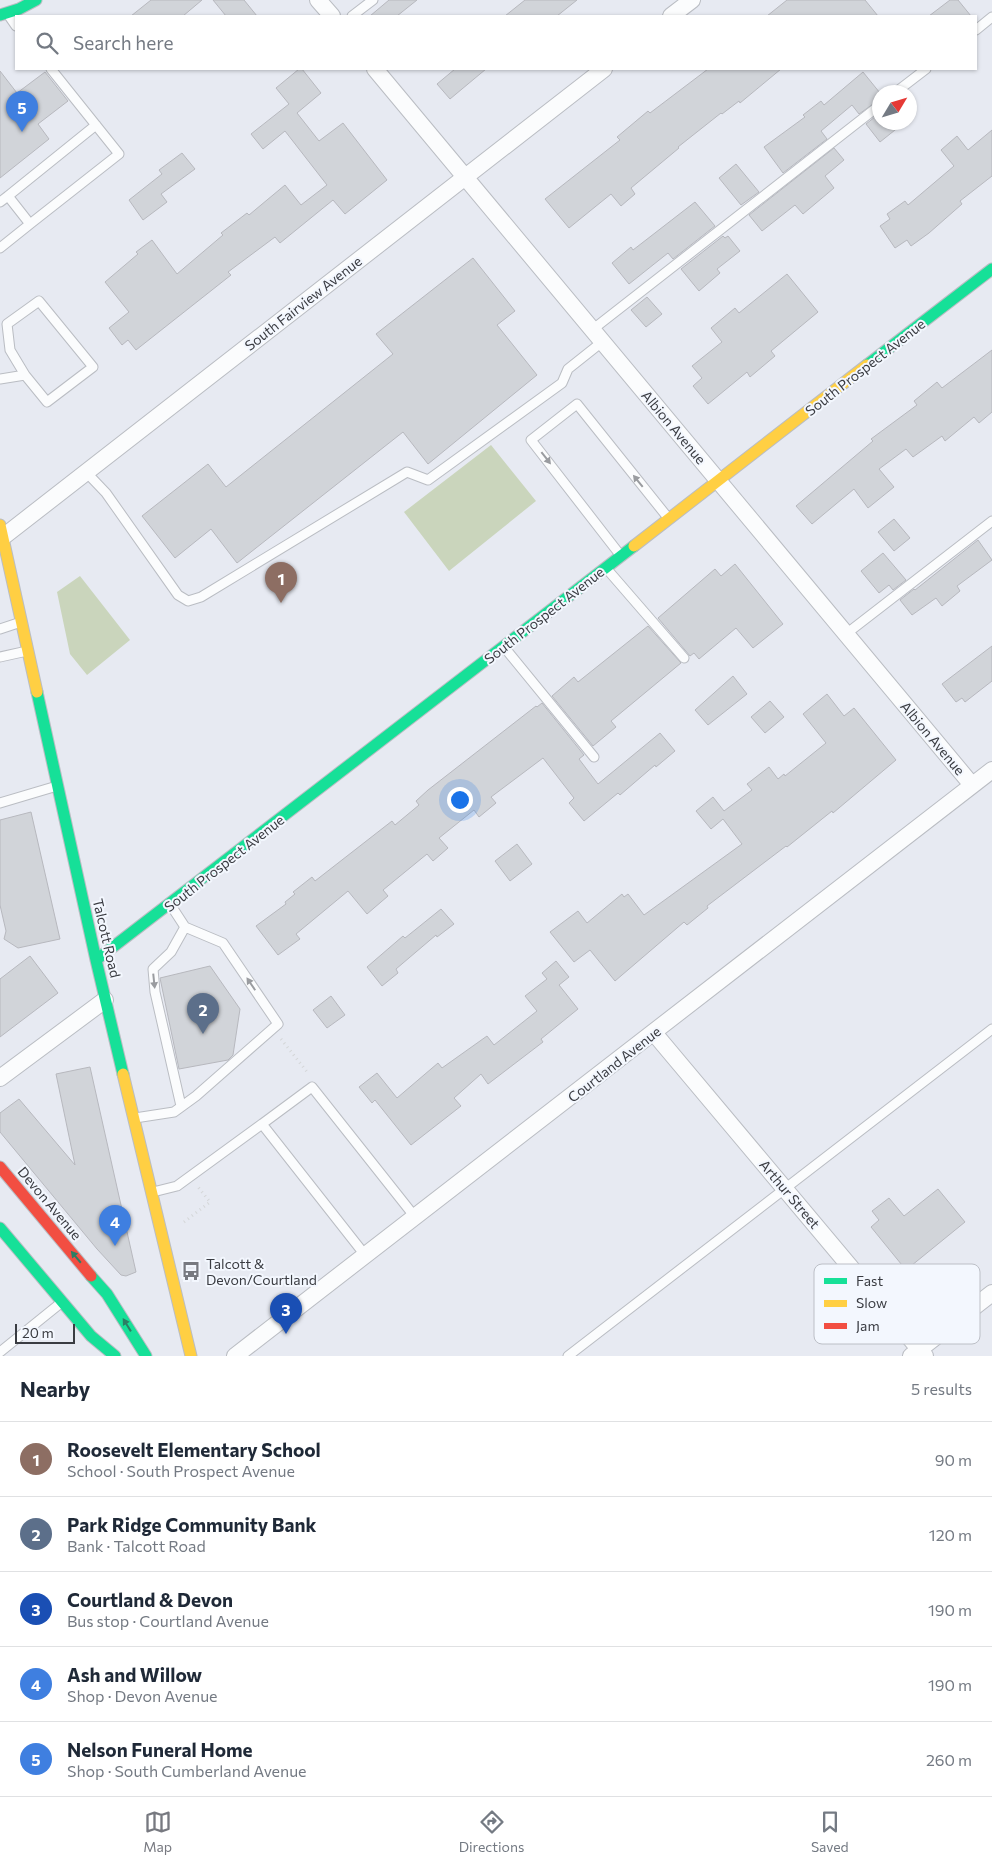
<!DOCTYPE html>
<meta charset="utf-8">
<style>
:root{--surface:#fff;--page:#f2f2f3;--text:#1f2937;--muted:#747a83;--line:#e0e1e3;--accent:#777980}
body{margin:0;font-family:Commissioner,sans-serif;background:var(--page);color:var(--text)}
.compass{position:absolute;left:872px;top:85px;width:45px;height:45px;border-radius:50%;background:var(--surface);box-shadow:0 1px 4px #0004;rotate:52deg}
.scale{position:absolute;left:15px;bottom:12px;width:60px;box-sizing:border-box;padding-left:5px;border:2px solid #3a3c42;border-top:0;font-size:14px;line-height:18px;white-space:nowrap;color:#3a3c42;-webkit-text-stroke:4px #f3f7fe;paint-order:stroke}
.you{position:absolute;left:459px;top:799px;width:18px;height:18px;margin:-12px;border:4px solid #fff;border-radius:50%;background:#1a73e8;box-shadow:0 0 0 8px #1a73e833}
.badge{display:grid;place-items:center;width:32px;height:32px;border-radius:50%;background:var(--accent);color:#fff;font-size:16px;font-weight:700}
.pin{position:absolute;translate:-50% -41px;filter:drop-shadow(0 1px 2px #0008)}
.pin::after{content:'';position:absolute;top:26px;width:18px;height:15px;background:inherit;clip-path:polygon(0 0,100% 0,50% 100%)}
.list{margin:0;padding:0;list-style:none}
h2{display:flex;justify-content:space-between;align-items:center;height:65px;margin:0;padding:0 20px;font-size:21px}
h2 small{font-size:16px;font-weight:400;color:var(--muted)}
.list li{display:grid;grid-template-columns:32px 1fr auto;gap:15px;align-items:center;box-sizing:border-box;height:75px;padding:0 20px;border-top:1px solid var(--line)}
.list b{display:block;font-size:19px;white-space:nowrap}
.list p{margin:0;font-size:16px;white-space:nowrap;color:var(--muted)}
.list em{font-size:16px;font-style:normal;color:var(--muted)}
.icon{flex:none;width:28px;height:28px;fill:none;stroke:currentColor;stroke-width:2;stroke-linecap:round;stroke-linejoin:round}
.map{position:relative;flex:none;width:992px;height:1356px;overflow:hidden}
.search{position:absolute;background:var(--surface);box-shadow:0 1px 4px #0004;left:15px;right:15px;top:15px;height:55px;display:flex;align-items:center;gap:12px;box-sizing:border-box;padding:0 18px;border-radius:0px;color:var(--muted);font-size:19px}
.sheet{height:440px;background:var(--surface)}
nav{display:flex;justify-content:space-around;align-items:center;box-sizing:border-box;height:70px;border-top:1px solid var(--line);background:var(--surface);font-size:14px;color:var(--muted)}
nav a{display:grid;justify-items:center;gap:2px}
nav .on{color:var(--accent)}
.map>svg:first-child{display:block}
.green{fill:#cad5bc}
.building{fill:#d1d4d9;stroke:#b7b8be}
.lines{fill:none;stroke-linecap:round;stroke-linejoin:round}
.lane-casing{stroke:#babdc3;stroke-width:11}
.street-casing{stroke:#babdc3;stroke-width:18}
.fast-casing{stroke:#babdc3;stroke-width:13}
.slow-casing{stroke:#babdc3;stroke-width:13}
.jam-casing{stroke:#babdc3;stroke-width:13}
.path{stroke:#d4d6d8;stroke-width:3;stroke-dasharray:1 4;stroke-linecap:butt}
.lane{stroke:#fbfcfd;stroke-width:9}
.street{stroke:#fbfcfd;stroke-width:16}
.fast{stroke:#16e098;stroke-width:11}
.slow{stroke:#ffcf43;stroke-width:11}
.jam{stroke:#f24e42;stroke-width:11}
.oneway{fill:#9a9ca0}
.oneway2{fill:#2c7e64}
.labels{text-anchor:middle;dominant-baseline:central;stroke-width:4;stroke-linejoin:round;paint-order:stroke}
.street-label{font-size:14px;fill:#3a3c42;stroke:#f3f7fe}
.poi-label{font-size:14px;fill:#3a3c42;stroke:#f3f7fe;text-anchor:start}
.key{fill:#f3f7fe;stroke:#bcbfc6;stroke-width:1}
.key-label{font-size:14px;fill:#3a3c42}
</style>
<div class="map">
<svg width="992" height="1356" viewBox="0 0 992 1356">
<rect width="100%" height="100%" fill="#e7eaf2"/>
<path class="green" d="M491 445 536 501 449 571 404 512Z
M80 576 130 640 87 675 70 654 57 592Z"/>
<path class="building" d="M151 0H202L183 16H131Z
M213 0H244L257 16H226Z
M389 0H417L397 16H370Z
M525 0H577L557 16H505Z
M787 0H865L878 16H767Z
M950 0H958L971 16H929Z
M299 69H302L321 93 297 113 319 141 343 123 387 180 345 214 333 200 280 243 275 237 228 272 231 275 136 350 128 340 122 345 109 328 129 312 105 282 138 254 136 252 152 240 177 274 223 235 221 233 247 213 249 215 285 185 301 205 327 185 285 131 263 149 251 134 289 104 276 88Z
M455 69H486L450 99 437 84Z
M708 69H781L740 103 739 101 722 114 721 113 678 147 679 148 631 188 635 194 621 206 611 194 569 228 545 199 620 140 617 137 648 111 650 113Z
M0 71 17 93 45 72 68 101 38 124 49 139 0 178Z
M863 72 880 93V99L859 114 852 105 821 131 827 139 783 173 764 147 805 117 803 115 821 101 824 105Z
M880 113V122H905L880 142 866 124Z
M992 130V176L960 201 962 204 929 233 911 246 907 240 895 248 880 226 890 219 887 214 905 201 908 205 954 166 941 150 957 136 968 150Z
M834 148 844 160 825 176 834 188 803 214 795 205 762 231 749 215Z
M182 153 195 169 161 194 167 202 143 220 129 200 162 174 159 170Z
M736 164 759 192 741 205 719 178Z
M695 202 715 226 673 259 668 253 629 284 612 263 631 247 633 250Z
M723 236 725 238 728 236 740 251 717 269 720 273 699 291 681 269Z
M473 258 515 311 497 325 537 375 428 464 403 432 237 563 211 529 175 558 142 516 208 464 226 487 393 354 376 334Z
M787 274 818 312 771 351 775 356 750 377 747 372 708 404 693 386 702 378 692 366 722 342 711 328 735 308 739 313Z
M647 297 662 314 646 327 631 310Z
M992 350V412L979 423 974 417 945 441 942 436 913 457 906 449 879 469 894 487 868 508 854 489 812 524 796 506 873 441 871 439 917 405 914 401 937 382 942 388Z
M894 519 910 538 894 551 878 532Z
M978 540 992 560 957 586 960 591 942 606 936 598 912 615 900 600 914 589 915 590Z
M883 553 906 580 893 590 889 585 879 593 861 571Z
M735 564 783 624 753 648 736 628 699 659 694 653 690 656 658 618 715 569 721 576Z
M648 626 681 663 611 721 616 727 593 746 552 696 574 677 578 682Z
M992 646V681L965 702 962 698 956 702 942 684Z
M733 676 747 694 708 725 695 710Z
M827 694 844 716 854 708 896 760 833 813 832 811 787 847 786 846 707 906 708 908 687 925 684 922 615 981 590 950 574 962 550 932 578 911 587 923 622 894 624 897 628 894 644 915 742 844 723 819 711 829 696 811 713 797 724 811 752 790 747 784 769 767 778 779 784 774 785 776 826 743 803 714Z
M770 701 784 717 765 733 751 717Z
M542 703 584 755 579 759 598 784 660 733 675 751 656 767 655 765 620 795 618 793 584 821 569 803 574 798 543 758 491 797 496 803 479 817 474 810 439 838 448 848 433 861 427 854 383 890 388 896 367 914 348 891 296 934 300 939 278 955 256 926 286 904 285 902 295 894 293 892 312 877 315 881 392 821 395 825 419 805 416 801 428 790 536 706 537 707Z
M31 812 60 939 18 948 4 939 6 931 0 905V820Z
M517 844 532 864 510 881 495 861Z
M441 909 454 924 437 937 436 935 396 969 398 973 382 986 367 967 403 936 405 938Z
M30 956 58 993 0 1037V979Z
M556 961 569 977 559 985 578 1009 541 1039 543 1042 488 1084 481 1074 454 1098 461 1106 411 1145 375 1100 372 1103 359 1087 377 1073 397 1098 438 1063 442 1068 487 1036 494 1045 537 1011 525 996 547 979 542 973Z
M210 966 240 1009 233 1055 228 1060 179 1069 160 978Z
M331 996 345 1015 327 1028 313 1010Z
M90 1067 136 1272 126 1276 121 1275 97 1249 0 1132V1113L19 1099 75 1165 56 1074Z
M938 1189 965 1222 906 1270 871 1227 879 1220 872 1211 889 1198 904 1216Z"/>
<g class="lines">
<g class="lane-casing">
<path id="lane" d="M7 13 16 26
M352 16 373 0
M976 30 992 17
M896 92 926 69
M8 196 96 125
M0 202 8 196 30 224 119 154 51 69
M0 248 30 224
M39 301 93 367 47 402 25 375 10 350 7 324Z
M592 330 880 105
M0 379 25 375
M86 472 106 493 178 595 188 601 201 597 407 472 428 480 562 383 568 369 602 342
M621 556 531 440 577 404 669 519
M606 568 684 658
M0 629 21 622
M846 634 992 521
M504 647 594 757
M0 657 27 651
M0 803 57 786
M181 1106 155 992 153 969 171 952 185 927
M135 1118 174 1112 196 1096 278 1024 223 943 185 927 170 904
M262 1124 312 1087 415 1217
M153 1192 177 1186 262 1124 365 1255
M0 1352 62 1302
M568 1356 992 1029"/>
</g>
<g class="street-casing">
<path id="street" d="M318 0 332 16
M671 16 692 0
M375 69 972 785
M3 537 604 69
M654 1033 925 1356
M0 1078 105 1000
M235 1356 992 770
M911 1356 992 1293"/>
</g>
<g class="fast-casing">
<path id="fast" d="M0 15 19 9 36 0
M867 365 992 269
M37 692 96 960 123 1074
M96 960 634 546
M0 1228 91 1336 115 1356
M91 1276 107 1294 146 1356"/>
</g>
<g class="slow-casing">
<path id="slow" d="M0 525 37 692
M634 546 867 365
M123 1074 191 1356"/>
</g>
<g class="jam-casing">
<path id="jam" d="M0 1167 91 1276"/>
</g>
<path class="path" d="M281 1039 308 1073
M184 1222 210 1202 198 1187"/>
<use href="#lane" class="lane"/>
<use href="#street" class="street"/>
<use href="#fast" class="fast"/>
<use href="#slow" class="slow"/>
<use href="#jam" class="jam"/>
</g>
<defs><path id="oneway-solid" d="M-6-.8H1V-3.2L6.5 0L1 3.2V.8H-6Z" transform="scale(1.25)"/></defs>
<g class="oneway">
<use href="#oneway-solid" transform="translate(546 458) rotate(52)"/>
<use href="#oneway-solid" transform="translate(638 481) rotate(-129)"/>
<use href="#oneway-solid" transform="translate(154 981) rotate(84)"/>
<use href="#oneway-solid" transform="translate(251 984) rotate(-124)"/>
</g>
<g class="oneway2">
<use href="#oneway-solid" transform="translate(76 1257) rotate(-130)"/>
<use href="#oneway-solid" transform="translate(127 1325) rotate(-122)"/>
</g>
<defs>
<g id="bus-bare" transform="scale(1.5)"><path d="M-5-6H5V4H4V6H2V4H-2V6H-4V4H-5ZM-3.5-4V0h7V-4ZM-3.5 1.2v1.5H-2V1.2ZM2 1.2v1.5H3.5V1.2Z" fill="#777980" stroke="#f3f7fe" stroke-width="2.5" paint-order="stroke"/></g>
</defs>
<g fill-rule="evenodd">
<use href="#bus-bare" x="191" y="1271"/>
</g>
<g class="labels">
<g class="street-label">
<text transform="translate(303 303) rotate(-38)">South Fairview Avenue</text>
<text transform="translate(865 367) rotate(-38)">South Prospect Avenue</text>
<text transform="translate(674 427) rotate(50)">Albion Avenue</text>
<text transform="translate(544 615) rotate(-38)">South Prospect Avenue</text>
<text transform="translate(933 738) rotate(50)">Albion Avenue</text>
<text transform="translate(224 863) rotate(-38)">South Prospect Avenue</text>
<text transform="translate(107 938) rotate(77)">Talcott Road</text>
<text transform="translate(614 1064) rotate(-38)">Courtland Avenue</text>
<text transform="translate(790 1194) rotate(50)">Arthur Street</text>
<text transform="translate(50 1203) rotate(50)">Devon Avenue</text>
</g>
<g class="poi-label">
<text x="206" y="1263">Talcott &amp;<tspan x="206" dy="16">Devon/Courtland</tspan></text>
</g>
</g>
<rect x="814" y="1264" width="166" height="80" rx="8" class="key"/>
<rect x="824" y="1278" width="23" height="6" fill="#16e098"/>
<rect x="824" y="1300" width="23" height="7" fill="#ffcf43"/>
<rect x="824" y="1323" width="23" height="6" fill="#f24e42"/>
<g class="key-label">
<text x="856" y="1286">Fast</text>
<text x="856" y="1308">Slow</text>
<text x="856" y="1331">Jam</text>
</g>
</svg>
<svg class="compass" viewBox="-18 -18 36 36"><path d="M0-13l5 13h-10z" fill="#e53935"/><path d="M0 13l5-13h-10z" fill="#747a83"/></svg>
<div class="scale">20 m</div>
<div class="you"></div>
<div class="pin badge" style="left:281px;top:603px;background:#8d6e63">1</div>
<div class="pin badge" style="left:203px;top:1034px;background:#5c6f8a">2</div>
<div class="pin badge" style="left:286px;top:1334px;background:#1a4fb4">3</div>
<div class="pin badge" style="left:115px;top:1246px;background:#3f7fe0">4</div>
<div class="pin badge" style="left:22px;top:132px;background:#3f7fe0">5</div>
<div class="search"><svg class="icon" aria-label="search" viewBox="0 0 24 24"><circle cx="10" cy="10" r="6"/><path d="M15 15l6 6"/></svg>Search here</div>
</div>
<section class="sheet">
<h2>Nearby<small>5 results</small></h2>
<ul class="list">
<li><span class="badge" style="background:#8d6e63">1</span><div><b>Roosevelt Elementary School</b><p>School · South Prospect Avenue</p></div><em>90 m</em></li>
<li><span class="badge" style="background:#5c6f8a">2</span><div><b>Park Ridge Community Bank</b><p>Bank · Talcott Road</p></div><em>120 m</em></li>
<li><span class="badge" style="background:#1a4fb4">3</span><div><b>Courtland &amp; Devon</b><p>Bus stop · Courtland Avenue</p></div><em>190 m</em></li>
<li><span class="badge" style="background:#3f7fe0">4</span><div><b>Ash and Willow</b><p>Shop · Devon Avenue</p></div><em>190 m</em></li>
<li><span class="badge" style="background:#3f7fe0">5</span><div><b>Nelson Funeral Home</b><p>Shop · South Cumberland Avenue</p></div><em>260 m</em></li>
</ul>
</section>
<nav>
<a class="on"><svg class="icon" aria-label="map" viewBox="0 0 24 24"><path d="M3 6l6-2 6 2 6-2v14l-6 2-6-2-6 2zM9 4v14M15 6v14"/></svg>Map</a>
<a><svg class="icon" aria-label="directions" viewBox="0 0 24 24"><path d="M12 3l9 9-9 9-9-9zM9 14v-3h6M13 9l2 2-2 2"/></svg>Directions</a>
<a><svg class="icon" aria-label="saved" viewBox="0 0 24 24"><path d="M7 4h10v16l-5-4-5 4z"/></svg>Saved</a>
</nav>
